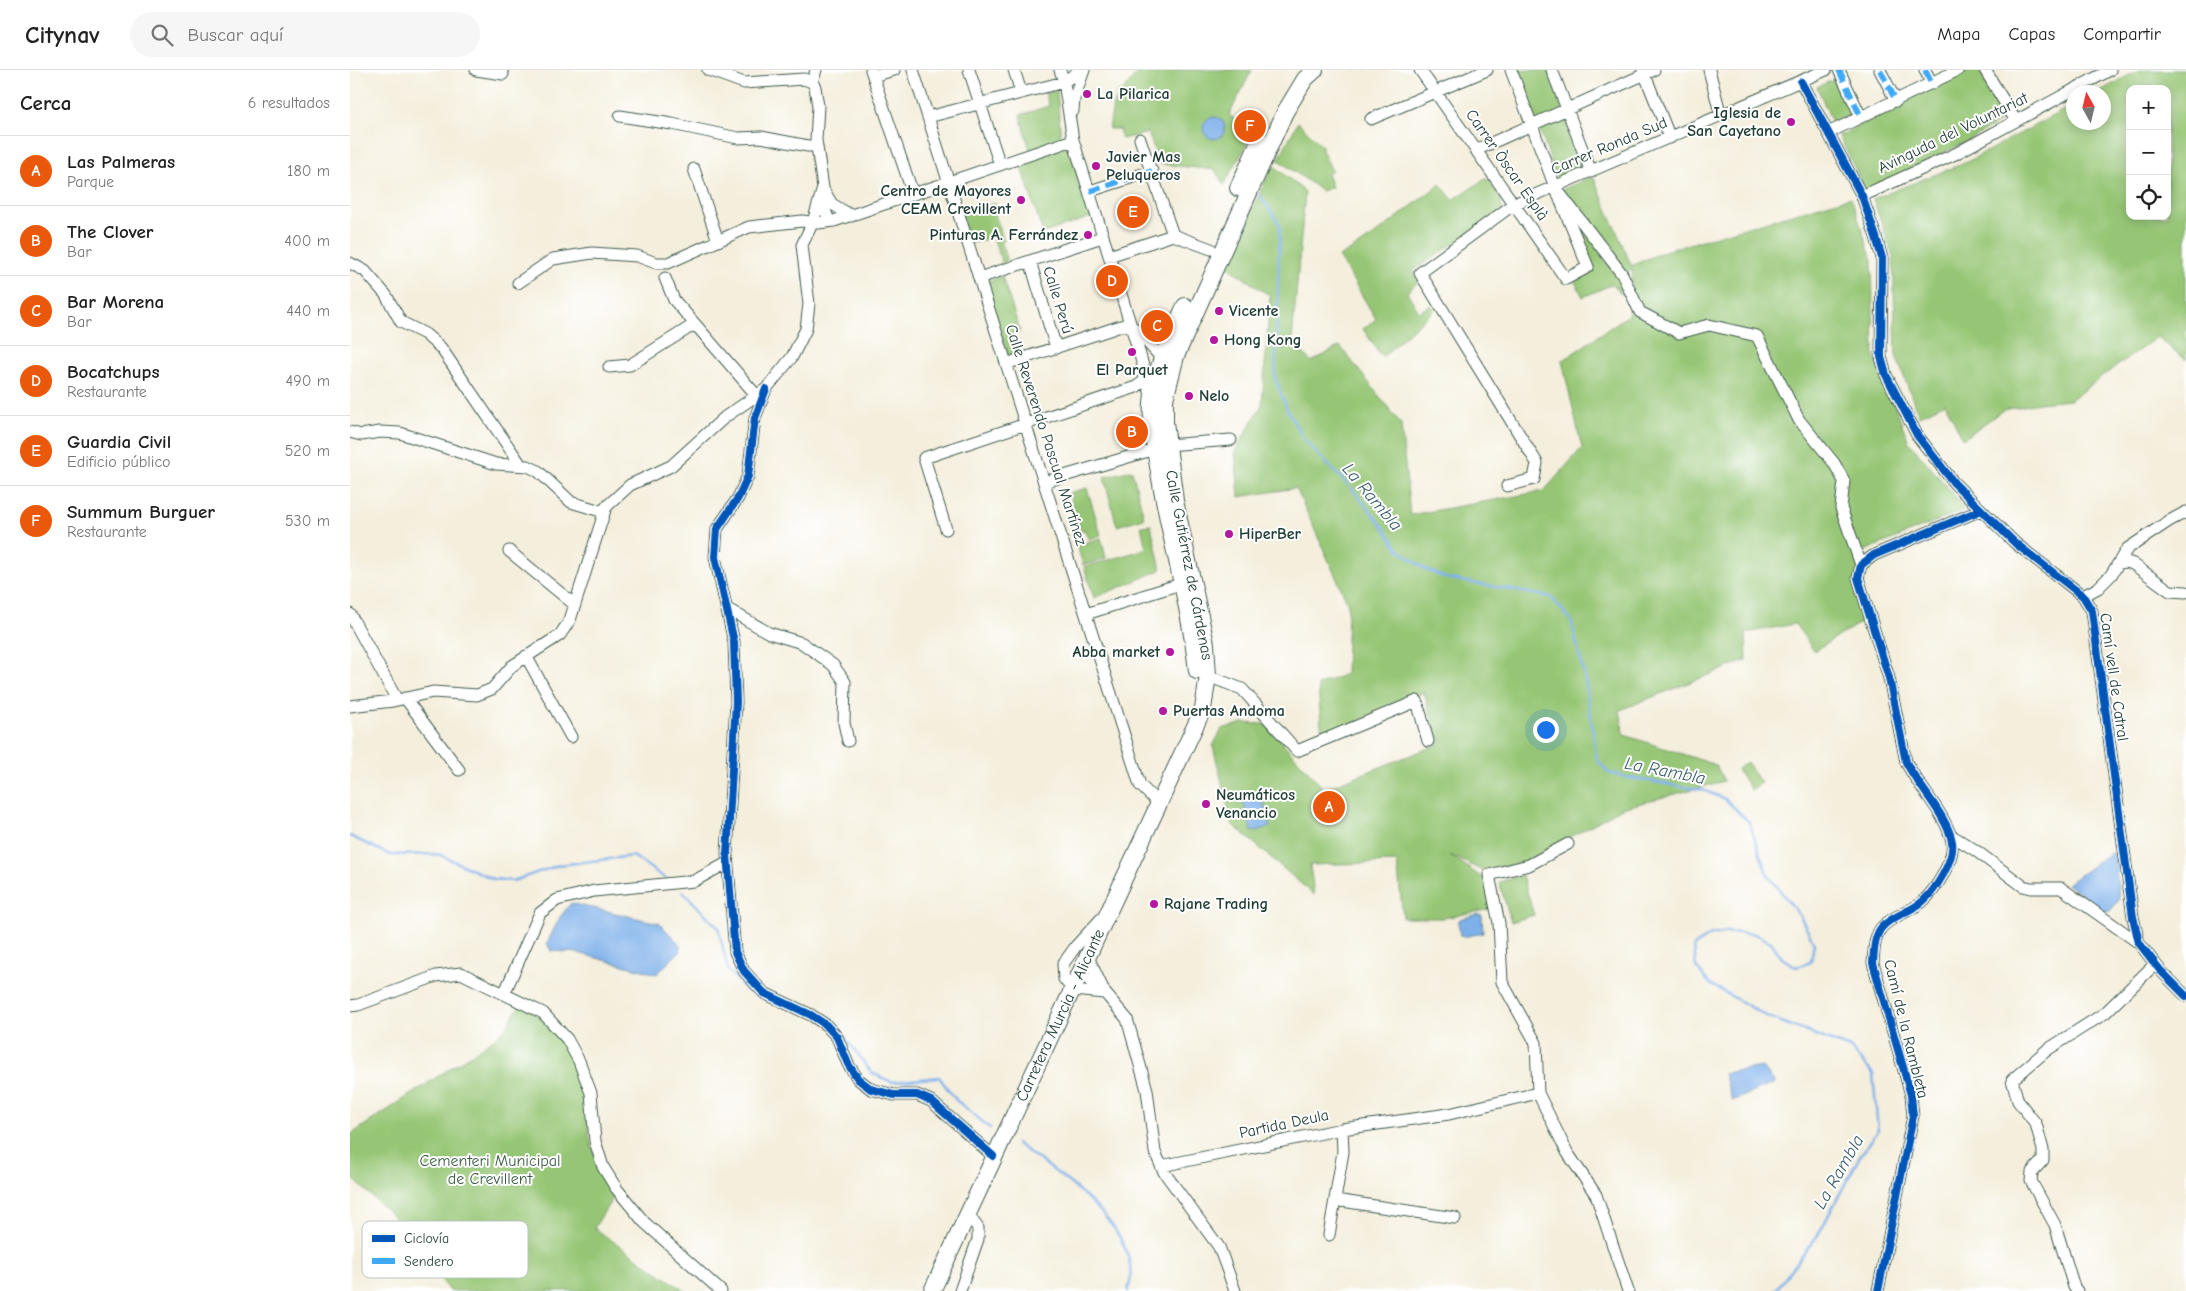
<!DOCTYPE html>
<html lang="es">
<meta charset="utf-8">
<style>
:root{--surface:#fff;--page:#f6f6f6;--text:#222;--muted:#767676;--line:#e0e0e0;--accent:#ea580c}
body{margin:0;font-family:"Comic Neue",sans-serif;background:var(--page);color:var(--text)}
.controls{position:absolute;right:15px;top:15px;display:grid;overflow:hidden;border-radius:10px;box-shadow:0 2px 12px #0003}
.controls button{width:45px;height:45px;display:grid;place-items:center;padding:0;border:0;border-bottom:1px solid var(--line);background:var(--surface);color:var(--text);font:25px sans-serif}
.compass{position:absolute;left:1716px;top:15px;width:45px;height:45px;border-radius:50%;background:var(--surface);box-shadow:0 2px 12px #0003;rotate:352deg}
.you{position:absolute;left:1195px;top:659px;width:18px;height:18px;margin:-12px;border:4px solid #fff;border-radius:50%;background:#1a73e8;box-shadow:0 0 0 8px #1a73e833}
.badge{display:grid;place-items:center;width:32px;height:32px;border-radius:50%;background:var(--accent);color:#fff;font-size:16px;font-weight:700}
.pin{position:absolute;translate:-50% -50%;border:2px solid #fff;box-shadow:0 1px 5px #0006}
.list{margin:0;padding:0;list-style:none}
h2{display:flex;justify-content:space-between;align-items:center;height:65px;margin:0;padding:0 20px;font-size:21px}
h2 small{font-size:16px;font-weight:400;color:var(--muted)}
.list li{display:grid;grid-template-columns:32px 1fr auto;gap:15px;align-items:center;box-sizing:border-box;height:70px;padding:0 20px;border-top:1px solid var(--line)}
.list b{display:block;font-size:19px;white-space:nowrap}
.list p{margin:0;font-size:16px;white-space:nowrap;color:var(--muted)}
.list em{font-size:16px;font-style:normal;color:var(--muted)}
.icon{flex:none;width:28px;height:28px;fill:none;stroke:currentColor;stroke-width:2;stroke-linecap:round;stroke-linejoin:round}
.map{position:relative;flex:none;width:1836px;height:1221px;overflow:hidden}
header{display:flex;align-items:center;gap:30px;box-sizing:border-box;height:70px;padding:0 25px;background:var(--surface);border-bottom:1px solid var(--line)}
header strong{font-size:24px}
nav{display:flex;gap:28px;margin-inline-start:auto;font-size:18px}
.search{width:350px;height:45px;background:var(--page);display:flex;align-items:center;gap:12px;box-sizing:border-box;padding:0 18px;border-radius:28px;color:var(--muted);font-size:19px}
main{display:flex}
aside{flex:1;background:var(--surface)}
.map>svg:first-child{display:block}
.green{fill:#96c675;stroke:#5a8254;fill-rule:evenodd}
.water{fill:#7eb0ea;stroke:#4e768f}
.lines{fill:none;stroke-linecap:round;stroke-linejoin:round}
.stream{stroke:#7eb0ea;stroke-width:2.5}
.minor-casing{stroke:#3f584d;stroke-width:13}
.highway-casing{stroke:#3f584d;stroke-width:18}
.minor{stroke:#fff;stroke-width:11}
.highway{stroke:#fff;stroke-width:16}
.quiet{stroke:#3fa9f5;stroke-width:6;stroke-dasharray:12 6;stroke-linecap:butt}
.cycleway-casing{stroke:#fff;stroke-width:11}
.cycleway{stroke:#0057b8;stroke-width:8}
.poi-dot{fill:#b5179e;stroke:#fff;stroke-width:2}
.labels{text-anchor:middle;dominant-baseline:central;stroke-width:4;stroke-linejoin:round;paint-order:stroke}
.poi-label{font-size:16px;font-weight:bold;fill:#1f3d34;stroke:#fff;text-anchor:start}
.street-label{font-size:16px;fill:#1f3d34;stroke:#fff}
.park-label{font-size:16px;fill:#3d5f44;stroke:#fff}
.water-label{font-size:18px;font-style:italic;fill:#3c606b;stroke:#fff}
.key{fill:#fff;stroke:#bcc5c2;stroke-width:1}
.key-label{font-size:14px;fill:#1f3d34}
</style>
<header>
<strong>Citynav</strong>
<div class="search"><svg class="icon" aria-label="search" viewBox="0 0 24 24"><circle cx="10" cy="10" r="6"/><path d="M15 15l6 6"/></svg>Buscar aquí</div>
<nav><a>Mapa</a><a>Capas</a><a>Compartir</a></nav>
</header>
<main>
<aside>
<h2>Cerca<small>6 resultados</small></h2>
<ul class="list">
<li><span class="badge">A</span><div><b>Las Palmeras</b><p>Parque</p></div><em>180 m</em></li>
<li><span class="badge">B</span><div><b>The Clover</b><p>Bar</p></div><em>400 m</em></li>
<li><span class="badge">C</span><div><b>Bar Morena</b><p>Bar</p></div><em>440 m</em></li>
<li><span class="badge">D</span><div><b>Bocatchups</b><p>Restaurante</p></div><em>490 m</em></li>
<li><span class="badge">E</span><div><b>Guardia Civil</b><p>Edificio público</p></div><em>520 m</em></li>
<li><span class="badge">F</span><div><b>Summum Burguer</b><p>Restaurante</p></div><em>530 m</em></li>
</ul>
</aside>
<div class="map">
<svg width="1836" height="1221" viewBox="0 0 1836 1221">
<rect width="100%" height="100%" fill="#fff"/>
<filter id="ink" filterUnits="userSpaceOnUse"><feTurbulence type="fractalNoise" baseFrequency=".02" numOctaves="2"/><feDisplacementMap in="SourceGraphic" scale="10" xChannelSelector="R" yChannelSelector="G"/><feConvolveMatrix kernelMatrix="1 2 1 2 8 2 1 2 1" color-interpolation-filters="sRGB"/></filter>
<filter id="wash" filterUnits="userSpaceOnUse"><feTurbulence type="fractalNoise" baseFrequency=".0096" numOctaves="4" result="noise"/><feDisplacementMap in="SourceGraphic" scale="20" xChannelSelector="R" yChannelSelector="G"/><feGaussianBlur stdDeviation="1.12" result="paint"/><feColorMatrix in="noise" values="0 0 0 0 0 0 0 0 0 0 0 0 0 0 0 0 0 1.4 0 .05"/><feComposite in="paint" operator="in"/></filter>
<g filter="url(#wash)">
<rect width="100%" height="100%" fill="#f4eedc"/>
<path class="green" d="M790 0H902L879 45 903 63 874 115 865 100 810 94 798 63 772 69 769 59H759L763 35 769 26 767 24 769 21 771 23Z
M1168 0H1198L1233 99 1207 108Z
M1617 0H1630L1656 48 1618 71 1516 121 1489 66Z
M1789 0H1836V290L1807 267 1720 330 1689 333 1653 340 1613 369 1595 333 1569 346 1546 286 1543 186 1523 129 1617 92 1723 35 1724 52H1754V22H1748ZM1780 19H1817V146H1780Z
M1489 7 1506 45 1483 54 1467 17Z
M707 21 711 70 680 80 670 45 699 36 695 23Z
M948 52 973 77 971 78 982 101 977 104 982 117 972 121 928 90Z
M718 76 742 147 693 163 670 92Z
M923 95 955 122 942 271 961 292 990 276 1051 354 1060 445 1194 421 1232 378 1212 291 1278 245 1283 199 1276 202 1211 120 1243 106 1282 197 1283 195 1315 181 1501 127 1522 190 1524 285 1559 372 1616 439 1512 482 1513 551 1464 581 1445 554 1396 563 1397 590 1270 640 1274 665 1366 695 1374 711 1272 738 1178 791 1135 802 1100 785 1144 816 1146 838 1093 848H1053L1047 792 960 795 964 825 882 754 863 676 872 659 893 653 916 654 974 719 1089 674 1074 622 972 667 968 615 996 604 998 534 946 418 889 427 885 381 912 335 920 226 875 195Z
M1137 108 1151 129 1152 141 1063 201 1069 211 1057 222 1069 242 1080 235 1085 239 1032 287 1013 259 1026 249 989 187 1022 167 1090 114 1103 130Z
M645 133 646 137 643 138 654 171 651 172 657 191 652 193 643 167 619 174 610 144Z
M1216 138 1267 205 1275 223 1271 224 1263 214 1233 227 1225 212 1242 199Z
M652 206 670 261 661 265 667 283 658 286 635 212Z
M782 400 794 448 767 456 754 407Z
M737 418 751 465 738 469 735 460 731 461 719 423Z
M801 455 811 500 744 528 734 497 796 479 791 456Z
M751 468 756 488 733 495 727 475Z
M1397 692 1411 713 1401 720 1387 699Z
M1172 805 1184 845 1161 852 1149 812Z
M170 935C203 951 228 984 235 1020 238 1040 237 1063 243 1081 248 1095 257 1109 264 1122V1126L244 1158 335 1221H100L43 1146 0 1106V1065L144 969 156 957Z"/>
<path class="water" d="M853 58a11 11 0 1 1 22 0a11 11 0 1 1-22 0Z
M911 723 920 757 902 762 892 728Z
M1760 783 1765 784 1769 830 1760 841 1755 842 1717 814Z
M221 833 309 853 330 874V881L307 904 228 883 201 881 197 873 210 847Z
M1128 844 1132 845 1133 863 1112 867 1110 865 1108 852 1110 849Z
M1412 997 1425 1013 1382 1031 1374 1003Z"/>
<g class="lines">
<path class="stream" d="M909 124 930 155 925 308 937 339 954 370 1000 417 1033 456 1049 480 1075 499 1095 508 1201 527 1221 550 1235 609 1247 690 1259 703 1280 708 1353 720 1375 729 1399 752 1417 804 1450 846 1464 873 1461 892 1446 897 1432 888 1421 872 1405 864 1378 862 1361 865 1344 876 1346 897 1360 914 1418 947 1500 978 1523 1004 1528 1061 1510 1086 1468 1165 1425 1221
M0 766 40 785 88 784 143 809 163 811 209 795 283 786 316 809
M332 821 368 857 378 900 396 920 411 927
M491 965 494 966 522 1003 542 1012 589 1007 606 1030 640 1058
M666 1073C708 1104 797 1160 778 1221"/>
</g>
</g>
<g filter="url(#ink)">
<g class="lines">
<g class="minor-casing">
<path id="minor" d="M126 0 153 4
M358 0 394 13 454 9 462 12 465 17 468 36 466 70 473 118V134L479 151
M521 0 563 124
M563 0 790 715 809 734
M619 0 650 95
M664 0 671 22
M710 0 714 12 723 70 790 285 801 325
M1070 0 1216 209 1238 197 1205 117 1161 0
M1202 0 1241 102
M1293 0 1320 68
M1359 0 1371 46
M1489 0 1511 47
M1530 0 1546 31
M1575 0 1582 14
M1635 0 1666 51
M523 6 544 0
M462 12 466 0
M1451 12 1512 126 1526 167 1532 188 1531 287 1536 305 1567 365 1604 413 1665 473 1733 526 1742 541 1783 847 1789 873 1810 900 1836 926
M723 41 724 29 734 0
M270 46 322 54 388 68 411 67 458 76H467
M578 47 714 12 730 0
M1021 49 1137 0
M1478 63 1608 0
M790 69 823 165
M1126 80 1304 0
M344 99 368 171
M1205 117 1272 204 1290 242 1329 263 1359 255 1407 266 1449 350 1484 393 1494 411 1491 438 1511 495
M473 119 482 134 502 146
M740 121 802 101
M1512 126 1605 84 1760 0
M759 186 823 165 861 179
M680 191 706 278
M0 193 15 201 36 225 51 252 75 264 91 278 171 395
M315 208 324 230 345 254
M629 208 752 167
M168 213 203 189 242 183 287 186 306 193H318L399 157 452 151 468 153 484 151 723 70
M784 258 808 284 812 294
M656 294 780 253
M259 297 280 295 345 254 407 326
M416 319 405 348 398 406 388 428 367 459 365 487 384 572 386 632 377 784 385 882 394 901 414 923 461 945 476 955 487 967 498 994 508 1009 521 1019 544 1025H567L581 1031 643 1086
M0 362 11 365 30 362 50 363 146 394 178 396 188 401 221 432 254 442
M817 375 881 370
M694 412 805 379
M1157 416 1184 409 1187 393 1070 203 1164 134 1476 0
M596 459 574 388 786 317 793 312 796 304
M159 481 225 535
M1769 493 1777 492 1783 494 1820 521 1836 522
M1733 526 1748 518 1761 505 1777 479 1819 451 1836 442
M376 538 419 563 452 573 483 595 495 612 494 653 498 671
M0 544 47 630
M736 544 824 516
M176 586 221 667
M858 606 892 619 947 681 1067 631 1078 671
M55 628 109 700
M0 636 43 631 83 622 127 625 142 619 162 596 210 565 220 550 256 437 280 415 321 396 375 347 416 319 442 287 456 259 459 234 452 175 463 152 473 118
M1599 764 1625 780 1673 816 1681 818H1711L1789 873
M751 849 726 876 713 894 714 909 723 920 754 923
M737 885 754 921
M730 903 755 923 777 949 797 1020 805 1082 814 1102 869 1177 885 1221
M154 924 190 843 207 830 244 821 344 811 377 793
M0 936 8 935 86 906 111 903 193 943 217 969 229 991 241 1023 245 1071 253 1097 266 1118 294 1152 371 1221
M1188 1023 1217 1082 1246 1125 1278 1221
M811 1096 992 1059 1099 1044 1188 1023 1186 973 1152 912 1149 853 1139 805 1179 795 1218 774
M985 1130 1105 1148
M979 1165 993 1082 992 1059
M610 1221 628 1169V1158L617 1143
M1528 1221 1563 1046 1561 1025 1523 893C1524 881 1524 866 1532 857 1542 846 1560 842 1572 832 1585 821 1605 790 1602 772 1598 747 1568 716 1556 692L1539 608 1508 508 1511 495 1524 485 1631 440
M1727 1221 1724 1217 1705 1155 1681 1111 1682 1102 1693 1090V1080L1686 1054 1668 1031 1662 1010 1697 980 1755 943 1805 894"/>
</g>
<g class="highway-casing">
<g id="highway">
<path d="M888 118 910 70"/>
<path d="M835 236C821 266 804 299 802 333 800 358 806 383 810 408 821 473 840 536 847 601"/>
<path id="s1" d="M582 1221 853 639 858 606 856 574 825 431 815 352V329L826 286 935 42 955 9 965 0"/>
</g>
</g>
<use href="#minor" class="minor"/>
<use href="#highway" class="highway"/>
<path class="quiet" d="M1489 0 1511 47
M1530 0 1546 31
M1575 0 1582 14
M740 121 802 101"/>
<g class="cycleway-casing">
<path id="cycleway" d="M1451 12 1512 126 1526 167 1532 188 1531 287 1536 305 1567 365 1604 413 1665 473 1733 526 1742 541 1783 847 1789 873 1810 900 1836 926
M416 319 405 348 398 406 388 428 367 459 365 487 384 572 386 632 377 784 385 882 394 901 414 923 461 945 476 955 487 967 498 994 508 1009 521 1019 544 1025H567L581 1031 643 1086
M1528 1221 1563 1046 1561 1025 1523 893C1524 881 1524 866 1532 857 1542 846 1560 842 1572 832 1585 821 1605 790 1602 772 1598 747 1568 716 1556 692L1539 608 1508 508 1511 495 1524 485 1631 440"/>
</g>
<use href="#cycleway" class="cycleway"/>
</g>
</g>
<g class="poi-dot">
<circle cx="737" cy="24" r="5"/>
<circle cx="1441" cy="52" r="5"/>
<circle cx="746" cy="96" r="5"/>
<circle cx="671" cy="130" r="5"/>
<circle cx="738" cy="165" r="5"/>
<circle cx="869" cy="241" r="5"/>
<circle cx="864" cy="270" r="5"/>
<circle cx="782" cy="282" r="5"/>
<circle cx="839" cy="326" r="5"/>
<circle cx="879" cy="464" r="5"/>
<circle cx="820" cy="582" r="5"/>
<circle cx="813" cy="641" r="5"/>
<circle cx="856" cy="734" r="5"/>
<circle cx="804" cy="834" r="5"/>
</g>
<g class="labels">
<g class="poi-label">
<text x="747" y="24">La Pilarica</text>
<text x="1431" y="43" text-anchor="end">Iglesia de<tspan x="1431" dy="18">San Cayetano</tspan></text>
<text x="756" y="87">Javier Mas<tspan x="756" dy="18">Peluqueros</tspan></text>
<text x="661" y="121" text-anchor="end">Centro de Mayores<tspan x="661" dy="18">CEAM Crevillent</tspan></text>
<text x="728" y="165" text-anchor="end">Pinturas A. Ferrández</text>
<text x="879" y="241">Vicente</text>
<text x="874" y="270">Hong Kong</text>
<text x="782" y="300" text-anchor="middle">El Parquet</text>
<text x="849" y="326">Nelo</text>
<text x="889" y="464">HiperBer</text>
<text x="810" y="582" text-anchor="end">Abba market</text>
<text x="823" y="641">Puertas Andoma</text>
<text x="866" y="725">Neumáticos<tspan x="866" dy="18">Venancio</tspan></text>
<text x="814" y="834">Rajane Trading</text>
</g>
<g class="street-label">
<text transform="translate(1603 63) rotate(-26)">Avinguda del Voluntariat</text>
<text transform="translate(1259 76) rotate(-23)">Carrer Ronda Sud</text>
<text transform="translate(1157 95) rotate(55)">Carrer Òscar Esplà</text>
<text transform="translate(708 230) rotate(73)">Calle Perú</text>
<text transform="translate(696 365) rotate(72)">Calle Reverendo Pascual Martínez</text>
<text transform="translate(839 495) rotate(79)">Calle Gutiérrez de Cárdenas</text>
<text transform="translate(1764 607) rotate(82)">Camí vell de Catral</text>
<text stroke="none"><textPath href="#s1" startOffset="304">Carretera Murcia - Alicante</textPath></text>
<text transform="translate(1556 959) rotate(76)">Camí de la Rambleta</text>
<text transform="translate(934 1054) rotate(-12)">Partida Deula</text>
</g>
<g class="park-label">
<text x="140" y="1091">Cementeri Municipal<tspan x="140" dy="18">de Crevillent</tspan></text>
</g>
<g class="water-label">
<text transform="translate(1022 427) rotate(50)">La Rambla</text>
<text transform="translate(1315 701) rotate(11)">La Rambla</text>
<text transform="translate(1489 1102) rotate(-60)">La Rambla</text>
</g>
</g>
<rect x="12" y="1151" width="166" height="57" rx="8" class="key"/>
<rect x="22" y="1165" width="23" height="7" fill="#0057b8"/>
<rect x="22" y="1188" width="23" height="6" fill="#3fa9f5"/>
<g class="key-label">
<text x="54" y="1173">Ciclovía</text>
<text x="54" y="1196">Sendero</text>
</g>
</svg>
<div class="controls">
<button>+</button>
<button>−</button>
<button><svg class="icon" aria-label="locate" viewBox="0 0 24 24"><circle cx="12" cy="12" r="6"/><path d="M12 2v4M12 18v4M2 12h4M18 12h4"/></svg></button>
</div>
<svg class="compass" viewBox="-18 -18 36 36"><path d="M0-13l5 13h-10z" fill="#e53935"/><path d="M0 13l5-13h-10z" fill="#767676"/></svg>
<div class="you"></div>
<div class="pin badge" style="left:979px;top:737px">A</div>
<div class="pin badge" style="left:782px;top:362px">B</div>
<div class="pin badge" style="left:807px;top:256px">C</div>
<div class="pin badge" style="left:762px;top:211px">D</div>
<div class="pin badge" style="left:783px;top:142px">E</div>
<div class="pin badge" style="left:900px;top:56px">F</div>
</div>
</main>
